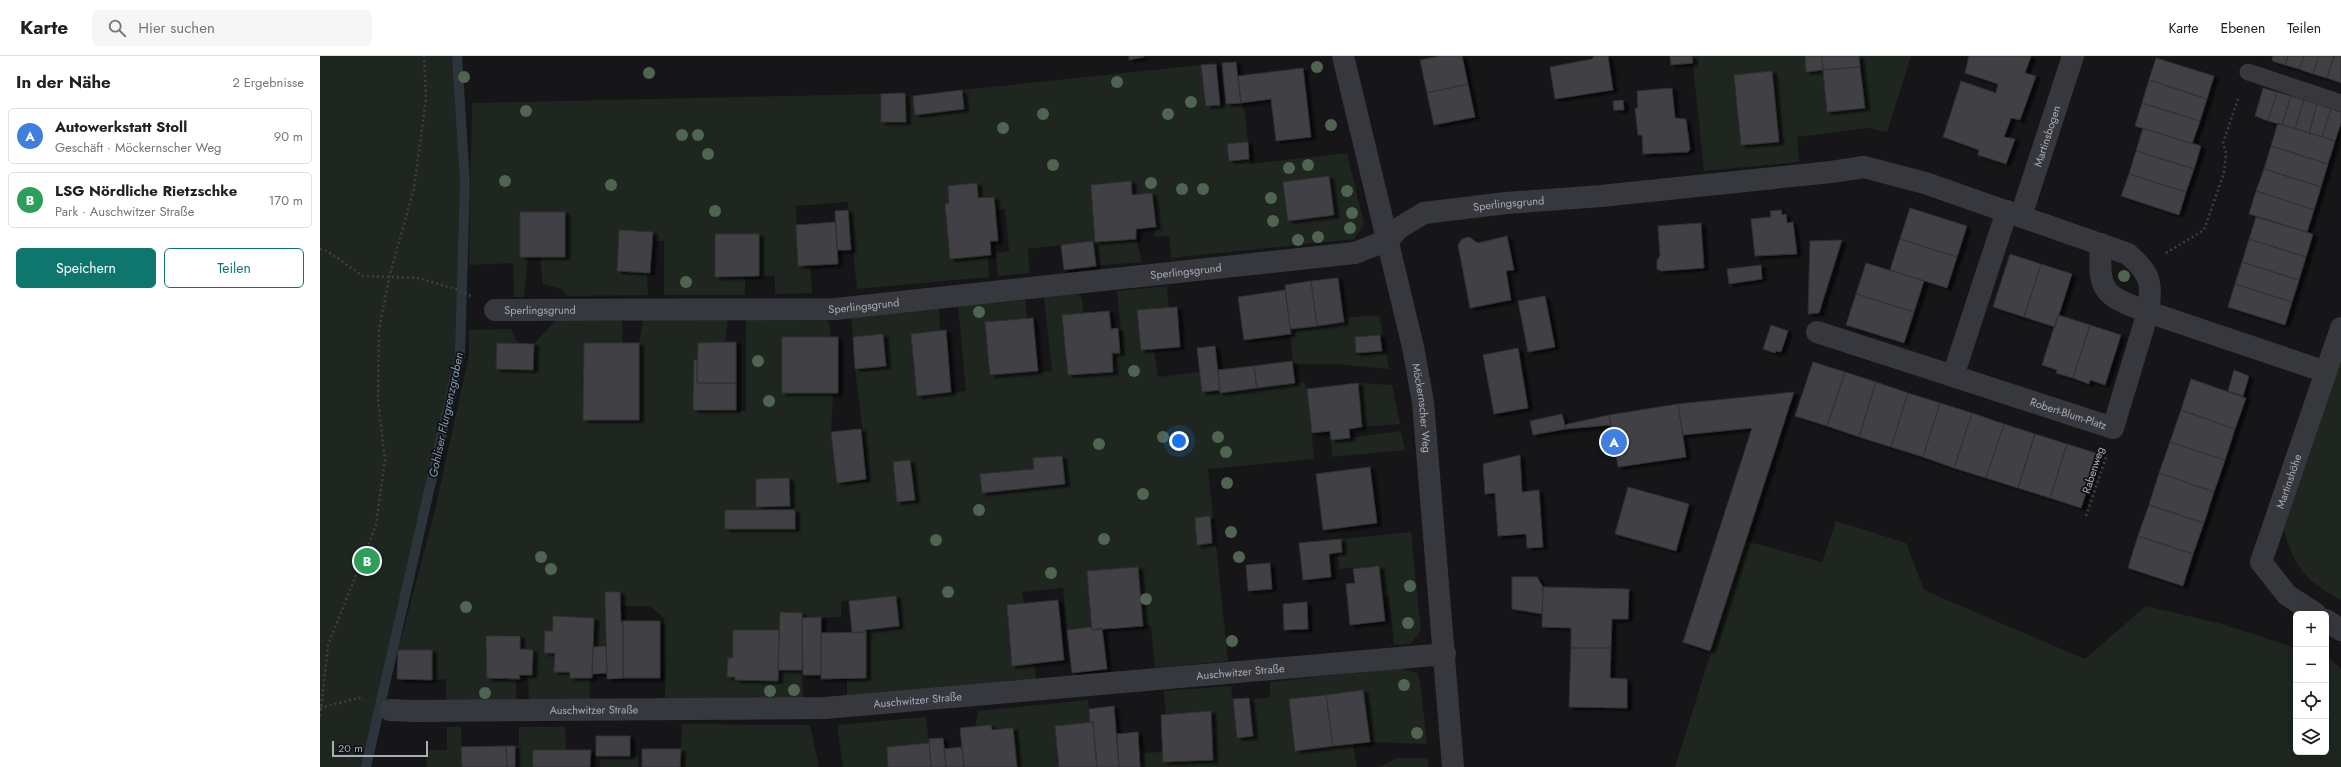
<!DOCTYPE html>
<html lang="de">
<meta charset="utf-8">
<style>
:root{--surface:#fff;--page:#f6f6f6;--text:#202124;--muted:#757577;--line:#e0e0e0;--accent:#0f766e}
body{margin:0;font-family:Jost,sans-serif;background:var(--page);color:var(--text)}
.controls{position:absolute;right:12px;bottom:12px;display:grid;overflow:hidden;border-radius:6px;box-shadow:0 2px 10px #0003}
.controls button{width:36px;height:36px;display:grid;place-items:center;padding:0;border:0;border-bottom:1px solid var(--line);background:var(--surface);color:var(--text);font:20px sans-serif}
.scale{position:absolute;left:12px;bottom:10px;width:96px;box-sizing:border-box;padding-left:4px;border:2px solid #a8adb8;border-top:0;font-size:11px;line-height:14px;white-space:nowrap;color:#a8adb8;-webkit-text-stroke:3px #111113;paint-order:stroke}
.you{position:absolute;left:859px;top:385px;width:14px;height:14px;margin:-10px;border:3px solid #fff;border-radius:50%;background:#1a73e8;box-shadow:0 0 0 6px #1a73e833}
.badge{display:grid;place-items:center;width:26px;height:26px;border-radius:50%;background:var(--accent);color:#fff;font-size:13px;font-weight:700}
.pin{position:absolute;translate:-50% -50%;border:2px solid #fff;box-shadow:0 1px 4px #0006}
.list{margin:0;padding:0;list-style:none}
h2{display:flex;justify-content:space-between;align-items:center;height:52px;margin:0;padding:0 16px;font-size:17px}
h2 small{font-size:13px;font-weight:400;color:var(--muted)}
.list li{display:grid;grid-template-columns:26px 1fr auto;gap:12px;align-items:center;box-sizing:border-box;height:56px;margin:0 8px 8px;padding:0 8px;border:1px solid var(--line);border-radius:6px}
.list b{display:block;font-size:15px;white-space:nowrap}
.list p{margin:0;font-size:13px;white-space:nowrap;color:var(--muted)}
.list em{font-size:13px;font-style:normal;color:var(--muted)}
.actions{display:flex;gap:8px;padding:12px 16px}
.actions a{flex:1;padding:9px 0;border:1px solid var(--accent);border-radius:6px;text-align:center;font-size:14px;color:var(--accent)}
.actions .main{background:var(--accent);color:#fff}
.icon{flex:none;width:22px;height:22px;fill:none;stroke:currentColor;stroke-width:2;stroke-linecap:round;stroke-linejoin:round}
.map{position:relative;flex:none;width:2021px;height:711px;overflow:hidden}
header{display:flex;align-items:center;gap:24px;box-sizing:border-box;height:56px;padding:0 20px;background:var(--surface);border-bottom:1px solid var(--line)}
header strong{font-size:19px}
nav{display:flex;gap:22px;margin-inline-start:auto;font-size:14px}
.search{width:280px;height:36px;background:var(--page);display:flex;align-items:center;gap:10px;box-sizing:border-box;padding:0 14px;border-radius:6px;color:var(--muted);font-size:15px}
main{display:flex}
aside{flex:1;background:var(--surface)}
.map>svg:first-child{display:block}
.green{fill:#1e261f;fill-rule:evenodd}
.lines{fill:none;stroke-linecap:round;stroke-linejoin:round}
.stream{stroke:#2c353c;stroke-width:10}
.building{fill:#404145;stroke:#303034;filter:url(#shadow)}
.path{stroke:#3d3f44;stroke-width:2.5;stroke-dasharray:2 3;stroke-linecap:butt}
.lane{stroke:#37383d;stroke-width:17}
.street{stroke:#37383d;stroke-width:22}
.tree{fill:#506452}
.labels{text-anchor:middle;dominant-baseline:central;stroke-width:3.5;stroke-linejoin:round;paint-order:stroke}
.street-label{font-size:11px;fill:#a8adb8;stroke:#111113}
.water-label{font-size:12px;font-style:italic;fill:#7f9bb3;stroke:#111113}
</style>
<header>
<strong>Karte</strong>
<div class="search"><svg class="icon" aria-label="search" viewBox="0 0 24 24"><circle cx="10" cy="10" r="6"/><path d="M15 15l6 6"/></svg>Hier suchen</div>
<nav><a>Karte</a><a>Ebenen</a><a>Teilen</a></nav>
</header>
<main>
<aside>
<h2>In der Nähe<small>2 Ergebnisse</small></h2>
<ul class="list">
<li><span class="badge" style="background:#3f7fe0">A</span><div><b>Autowerkstatt Stoll</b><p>Geschäft · Möckernscher Weg</p></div><em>90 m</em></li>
<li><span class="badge" style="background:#2e9e5b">B</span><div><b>LSG Nördliche Rietzschke</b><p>Park · Auschwitzer Straße</p></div><em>170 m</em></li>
</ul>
<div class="actions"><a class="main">Speichern</a><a>Teilen</a></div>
</aside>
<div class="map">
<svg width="2021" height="711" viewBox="0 0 2021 711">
<defs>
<filter id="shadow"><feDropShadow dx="4.5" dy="2.5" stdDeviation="1" flood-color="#0009"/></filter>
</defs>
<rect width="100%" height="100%" fill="#161618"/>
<path class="green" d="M0 0H137L145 127 140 299 46 711H0Z
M1372 0H1591L1567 76 1547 72 1477 81 1479 106 1384 115ZM1452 15 1459 86 1421 89 1414 19Z
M881 9 886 50 921 47 925 56 928 86 907 88 909 105 929 103 930 108 1027 97 1044 168 1034 183 851 202 849 180 834 181 836 171 832 137 812 139 811 125 771 129 776 186 816 183 822 206 776 210 773 185 708 193 710 217 678 220 676 197 689 195 685 153 675 154 674 141 658 142 657 127 625 148 630 202 668 199 669 221 537 233 528 146 476 150 478 210 490 209 492 237 455 238V220H439V178H395V220H425V239H344V185H332L299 175 297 215 327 217 328 239 246 240 242 233 223 228 220 200 245 201V156H200V200L208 201 204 241H194L193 207 149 209 152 47 561 38V66L585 37 593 40 595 59 644 53 642 34ZM1009 120 1014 159 968 164 963 126Z
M847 230 849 252 817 255 821 294 834 293 838 321 880 316 900 334 901 337 984 326 987 333 994 403 888 413 908 605 835 612 831 569 823 570 818 511 768 515 772 571 747 574 743 532 702 536 704 547 687 549 692 610 715 607 716 625 527 643V623L546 622 545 574 579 570 576 540 521 545V561L482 562V557L460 556 459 574H413V602H408V620L415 621V624L458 625V614H482L483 646 345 645 344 562 330 550H300V536L285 537 286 590 273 591 274 562 233 560V575L225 576 224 597H235L234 616H250V622H269L270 645 209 646 208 619H212L213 594 200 593 201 579 166 580V606L196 623V645L126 646V623L112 624V594H78L114 458 149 299V274L191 273 198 288 176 313 213 314 214 288 236 264 302 265 303 287H264L263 363 319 287 323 264H408L405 286 378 287 377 304H374L373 354 426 355V264L506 263 509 267 511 281H462V337H513L511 376 517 427 549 425 535 313 566 310 563 278 533 281 531 261 619 252 620 275 591 278 597 340 646 335 638 250 705 244 707 263 665 266 670 319 732 315 724 241 755 237 762 242 763 257 742 259 748 319 793 316 792 297 803 296 797 235ZM742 400 745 428 662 437 660 418 714 413 713 402ZM590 404 594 444 577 446 573 406ZM469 422 470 450 437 451 436 423Z
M1059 259 1063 278 1035 281 1036 299 1066 296 1069 313 1015 308H973L970 273 1023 266V262Z
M2021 306V544C1987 526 1973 511 1964 473Z
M1038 327 1072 329 1080 368 1042 371Z
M1081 375 1085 394 1012 401 1011 384Z
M1516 465 1586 487 1604 534 1765 603 1826 550 1902 568 1976 592V696H2006V602L2012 604 2021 613V711H1355L1426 485 1502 506Z
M1091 476 1101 575 1090 588 1074 589 1069 540 1062 541 1059 510 1019 513 1017 496H1022L1021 483Z
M1078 612 1097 617 1100 625 1107 688 1050 686 1043 634 969 643 975 695 1033 688 1037 711H820L819 697 843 696 844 706 893 703 891 656 846 658 844 635 911 630 917 682 933 680 929 644 950 641V626Z
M768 644 770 667 739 711H697L693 672 672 674 671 669 655 670 658 655Z
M606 661 609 687 567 691 568 711H523L517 669Z
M362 668 490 669 499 711H360Z
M127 671H141L142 711H107L106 694H127Z
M199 671H245L246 694H213V711H195V690H199Z
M280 700H318V711H280Z
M1077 702H1108V711H1059Z"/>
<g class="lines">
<path class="stream" d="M46 711 140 299 145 127 137 0"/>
</g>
<path class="building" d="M809 0H824V1L809 4Z
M1120 0H1142L1148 28 1107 37 1100 4Z
M1274 0H1288L1293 34 1235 43 1230 11 1272 3Z
M1350 0H1372L1373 7 1351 9Z
M1485 0H1502L1503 14 1486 16Z
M1502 0H1539L1540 11 1503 14Z
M1649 0H1711L1705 17 1716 20 1700 64 1691 62 1684 81 1695 83 1686 108 1658 99 1659 94 1623 81 1641 25 1676 37 1678 28 1645 17Z
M1953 0H1968L1965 9 1952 5Z
M1968 0H1984L1979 13 1965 9Z
M1984 0H1999L1993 18 1979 13Z
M1999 0H2014L2007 22 1993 18Z
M2014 0H2021V27L2007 22Z
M1836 2 1894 20 1887 43 1829 24Z
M916 6 921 47 906 48 902 7Z
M896 8 900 49 886 50 881 9Z
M1540 11 1545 52 1507 56 1503 14Z
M983 12 991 81 956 85 951 43 921 47 918 20Z
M1452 15 1459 86 1421 89 1414 19Z
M1829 24 1887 43 1880 65 1822 47Z
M1148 28 1155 61 1114 69 1107 37Z
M1352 32 1355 62 1366 63 1370 93 1368 96 1323 98 1322 79H1318L1315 52H1318L1317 35Z
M1943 32 1957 36 1948 65 1935 60Z
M642 34 644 53 595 59 593 40Z
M1957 36 1971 40 1962 69 1948 65Z
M585 37 586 66H561V38Z
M1971 40 1984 44 1975 73 1962 69Z
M1303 44 1304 54H1294L1293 45Z
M1984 44 1997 48 1989 77 1975 73Z
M1822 47 1880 65 1872 88 1815 70Z
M1997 48 2011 53 2002 81 1989 77Z
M2011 53 2021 56V67L2015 85 2002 81Z
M1958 67 2015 85 2008 108 1951 90Z
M1823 72 1881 90 1874 113 1816 95Z
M928 86 929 103 909 105 907 88Z
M1951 90 2008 108 2001 131 1944 113Z
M1816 95 1874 113 1866 136 1809 118Z
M1944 113 2001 131 1994 154 1936 135Z
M1809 118 1866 136 1859 159 1801 140Z
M1009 120 1014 159 968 165 963 126Z
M811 125 812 139 832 137 836 171 816 173V183L775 186 771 129Z
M657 127 658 142 674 141 678 185H670L671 199 630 203 625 148 629 147 628 130Z
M1936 135 1994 154 1987 176 1929 158Z
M1590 152 1647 170 1637 201 1580 183Z
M528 154 531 194H517L515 155Z
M1461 154 1462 159 1466 158 1467 167 1473 166 1477 198 1435 200 1431 163 1451 161 1450 155Z
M200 156H245V201H200Z
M1936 161 1993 178 1986 201 1929 183Z
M516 166 518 208 478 210 476 169Z
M1381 167 1384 212 1341 215 1337 213V204L1340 200 1338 170Z
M299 174 333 176 330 217 297 215Z
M395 178H439V220L395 221Z
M1187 180 1194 214 1186 215 1191 244 1150 252 1138 189 1142 183 1149 181 1158 187Z
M1580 183 1637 201 1627 232 1570 214Z
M1929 183 1986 201 1979 224 1922 206Z
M1522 184 1499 257 1488 258 1490 185Z
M773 185 776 210 744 214 741 189Z
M1690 198 1721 208 1704 261 1673 251Z
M1922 206 1979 224 1972 246 1915 228Z
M1546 207 1604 225 1594 256 1536 238Z
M1721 208 1752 218 1735 271 1704 261Z
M1441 209 1442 223 1409 228 1407 213Z
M1018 222 1024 266 997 270 991 225Z
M991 225 997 270 970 273 965 229Z
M1915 228 1972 246 1965 269 1908 251Z
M965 234 971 278 924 284 918 241Z
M1536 238 1594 256 1584 287 1526 269Z
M1225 240 1235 291 1208 296 1198 245Z
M857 251 860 291 821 294 817 254Z
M789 255 791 273 798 272 800 297H792L793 316 748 319 742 259Z
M1738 259 1770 269 1753 322 1736 317 1737 314 1722 309Z
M713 262 718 315 670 319 665 266Z
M1451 269 1468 275 1461 296 1456 295 1455 297 1443 293Z
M1770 269 1801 279 1785 329 1770 324 1769 328 1753 322Z
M626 274 631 336 597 340 591 278Z
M563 278 566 310 535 313 533 281Z
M1060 279 1062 295 1036 297 1035 281Z
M462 281H518V337H462Z
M416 286V327H377L378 287Z
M177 287 214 288 213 314 176 313Z
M264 287H319V364H263Z
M895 290 900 334 882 336 877 292Z
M1198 292 1208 352 1174 358 1163 299Z
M374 304H377V327H416V354H373Z
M972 305 975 327 937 332 934 310Z
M1493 306 1525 316 1507 370 1475 360Z
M934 310 937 332 900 337 898 314Z
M1914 314 1929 320 1923 340 1908 335Z
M1525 316 1556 326 1539 381 1507 370Z
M1871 323 1926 342 1915 373 1861 354Z
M1556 326 1588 337 1571 391 1539 381Z
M1038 327 1042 371 1029 373 1030 382 1011 384 1010 375 992 377 987 333Z
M1474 336 1390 595 1363 586 1432 372 1363 379 1358 348Z
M1588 337 1620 347 1603 401 1571 391Z
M1620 347 1652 357 1634 412 1603 401Z
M1358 348 1366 401 1298 411 1289 359Z
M1861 354 1915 373 1905 404 1850 386Z
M1652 357 1684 368 1666 422 1634 412Z
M1242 358 1246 373 1213 379 1210 365Z
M1289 359 1291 369 1246 373 1244 369Z
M1684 368 1715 378 1698 432 1666 422Z
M541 373 546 423 517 427 511 376Z
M1715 378 1747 388 1730 442 1698 432Z
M1850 386 1905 404 1894 436 1839 417Z
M1747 388 1779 398 1761 452 1730 442Z
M1200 399 1202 436 1219 434 1223 491 1207 492 1206 478 1178 480 1175 437 1165 438 1163 408Z
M742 400 745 428 662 437 660 418 714 413 713 402Z
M590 404 595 444 577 446 573 406Z
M1050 411 1057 467 1003 474 996 418Z
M1839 417 1894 436 1884 467 1829 449Z
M469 422 470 450 436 451V423Z
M1308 431 1369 448 1356 495 1295 478Z
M1829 449 1884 467 1873 498 1818 480Z
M405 454H475V473H405Z
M890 460 892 487 877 489 875 462Z
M1818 480 1873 498 1863 530 1808 512Z
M1021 483 1022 496 1009 498 1011 521 983 524 979 487Z
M950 507 952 533 928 535 926 509Z
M1059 510 1065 565 1030 569 1026 528 1035 527 1033 513Z
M818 511 823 570 772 574 767 515Z
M1192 521H1217L1223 531 1222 558 1192 553Z
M1223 531 1309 533 1308 563H1292L1291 592H1251V572L1222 571Z
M285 536H300L301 566 303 565V622L287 623Z
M576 540 579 570 545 574 546 576 532 577 529 545Z
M738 544 744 604 692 610 687 549Z
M987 546 988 573 964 574 963 548Z
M460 556 482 557V614H458Z
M233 560 274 562 272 622H250V616H234L235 597H224L225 575H233Z
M501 561V619H483L482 562Z
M303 565H340V622H303Z
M772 571V574L782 572 787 613 752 617 747 574Z
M413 574H459L458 625 415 624V621H407L408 602H413Z
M546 576V622L501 623V577Z
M166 580H200V593L213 594 212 619H199L200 623 167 622Z
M286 590 287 617 272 618 273 591Z
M1251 592H1291L1290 622 1307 623V652L1249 651Z
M78 594H112V624L77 623Z
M1043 634 1050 686 1013 690 1006 639Z
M1006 639 1013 690 975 695 969 643Z
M929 642 933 680 917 682 913 643Z
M794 650 799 711H777L773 666 770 667 769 653Z
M891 655 893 704 843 706 841 659Z
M773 666 777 711H739L735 670Z
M671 669 672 674 693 672 697 711H644L640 672Z
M818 676 820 711H799L797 678Z
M276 680H310V700H276Z
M623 682 626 711H611L609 683Z
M609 687 611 711H568L567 691Z
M186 690 187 711H142L141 691Z
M186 690H195V711H187Z
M642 691 644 711H626L624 693Z
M322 693H361L360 711H322Z
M213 694H271L270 711H213Z"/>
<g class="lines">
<path class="path" d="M0 193 7 195 43 220 98 222 142 235 152 241
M1846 197 1884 174 1904 117 1906 97 1903 87 1919 40
M1766 460 1787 398
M0 652 39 642 44 644
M0 660 8 589 56 469 65 404 58 343 59 274 69 222 94 132 106 43 104 0"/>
<path class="lane" d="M1928 16 2021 47"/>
<g class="street">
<path id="s1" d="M1023 0 1093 291 1103 346 1133 711"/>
<path id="s2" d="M1687 155 1633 320 1793 372 1828 256C1783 239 1778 237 1781 188"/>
<path id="s3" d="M1701 160 1753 0"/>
<path id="s4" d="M175 254 515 253 1035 197 1068 184 1079 172 1104 157 1186 147 1281 140 1511 116 1544 111 1605 127 1808 198C1830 217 1833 227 1828 256L2006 316"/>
<path d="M1497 276 1633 320"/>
<path id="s5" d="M1996 558 1967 539 1941 506 2021 272"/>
<path d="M2006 564 2021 574"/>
<path id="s6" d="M70 654 94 655 505 652 1125 598"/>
</g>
</g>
<g class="tree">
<circle cx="997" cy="11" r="6"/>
<circle cx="329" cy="17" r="6"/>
<circle cx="144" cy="21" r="6"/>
<circle cx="797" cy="26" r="6"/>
<circle cx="871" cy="46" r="6"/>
<circle cx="206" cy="55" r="6"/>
<circle cx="723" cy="58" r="6"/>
<circle cx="848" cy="58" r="6"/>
<circle cx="1011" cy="69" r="6"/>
<circle cx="683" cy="72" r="6"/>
<circle cx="362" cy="79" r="6"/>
<circle cx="378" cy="79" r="6"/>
<circle cx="388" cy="98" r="6"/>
<circle cx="733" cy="109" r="6"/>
<circle cx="988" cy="109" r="6"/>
<circle cx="969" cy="112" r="6"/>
<circle cx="185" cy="125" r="6"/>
<circle cx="831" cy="127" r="6"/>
<circle cx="291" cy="129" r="6"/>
<circle cx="862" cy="133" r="6"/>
<circle cx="883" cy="133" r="6"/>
<circle cx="1027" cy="135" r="6"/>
<circle cx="951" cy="142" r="6"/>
<circle cx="395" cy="155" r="6"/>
<circle cx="1032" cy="157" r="6"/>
<circle cx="953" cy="165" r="6"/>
<circle cx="1030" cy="172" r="6"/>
<circle cx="998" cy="181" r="6"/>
<circle cx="978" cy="184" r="6"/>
<circle cx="1804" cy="220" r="6"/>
<circle cx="366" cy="226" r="6"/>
<circle cx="659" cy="256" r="6"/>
<circle cx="438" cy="305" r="6"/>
<circle cx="814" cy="315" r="6"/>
<circle cx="449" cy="345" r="6"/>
<circle cx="843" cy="381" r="6"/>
<circle cx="898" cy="381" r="6"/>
<circle cx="779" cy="388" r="6"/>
<circle cx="906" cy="396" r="6"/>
<circle cx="907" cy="427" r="6"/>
<circle cx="823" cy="438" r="6"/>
<circle cx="659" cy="454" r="6"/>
<circle cx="911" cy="476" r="6"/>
<circle cx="784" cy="483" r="6"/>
<circle cx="616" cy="484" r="6"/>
<circle cx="221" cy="501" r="6"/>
<circle cx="919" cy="501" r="6"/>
<circle cx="231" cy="513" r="6"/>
<circle cx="731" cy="517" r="6"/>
<circle cx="1090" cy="530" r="6"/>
<circle cx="628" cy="536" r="6"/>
<circle cx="826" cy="543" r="6"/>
<circle cx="146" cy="551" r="6"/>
<circle cx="1088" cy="567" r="6"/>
<circle cx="912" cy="585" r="6"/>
<circle cx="1084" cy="629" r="6"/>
<circle cx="474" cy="634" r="6"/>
<circle cx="450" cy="635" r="6"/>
<circle cx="165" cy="637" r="6"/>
<circle cx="1097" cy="677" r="6"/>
</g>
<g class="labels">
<g class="street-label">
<text stroke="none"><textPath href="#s3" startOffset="84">Martinsbogen</textPath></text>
<text stroke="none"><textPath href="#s4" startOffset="1029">Sperlingsgrund</textPath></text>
<text stroke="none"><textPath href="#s4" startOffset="693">Sperlingsgrund</textPath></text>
<text stroke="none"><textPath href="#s4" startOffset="369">Sperlingsgrund</textPath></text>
<text stroke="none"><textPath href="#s4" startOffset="45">Sperlingsgrund</textPath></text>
<text stroke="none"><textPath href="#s1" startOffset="361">Möckernscher Weg</textPath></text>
<text stroke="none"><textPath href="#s2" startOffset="295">Robert-Blum-Platz</textPath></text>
<text transform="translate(1773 414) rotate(-72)">Rabenweg</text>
<text stroke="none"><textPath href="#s5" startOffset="162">Martinshöhe</textPath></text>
<text stroke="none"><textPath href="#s6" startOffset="852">Auschwitzer Straße</textPath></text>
<text stroke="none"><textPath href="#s6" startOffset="528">Auschwitzer Straße</textPath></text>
<text stroke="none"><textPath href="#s6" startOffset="204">Auschwitzer Straße</textPath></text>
</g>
<g class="water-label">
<text transform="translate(126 359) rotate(-78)">Gohliser Flurgrenzgraben</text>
</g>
</g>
</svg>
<div class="controls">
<button>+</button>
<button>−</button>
<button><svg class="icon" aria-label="locate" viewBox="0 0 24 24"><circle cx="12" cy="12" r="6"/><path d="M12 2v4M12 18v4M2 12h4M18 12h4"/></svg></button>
<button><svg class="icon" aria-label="layers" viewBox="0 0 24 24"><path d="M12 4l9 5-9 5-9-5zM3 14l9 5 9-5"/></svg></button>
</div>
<div class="scale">20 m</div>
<div class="you"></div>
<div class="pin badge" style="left:1294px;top:386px;background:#3f7fe0">A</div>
<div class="pin badge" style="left:47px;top:505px;background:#2e9e5b">B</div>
</div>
</main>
